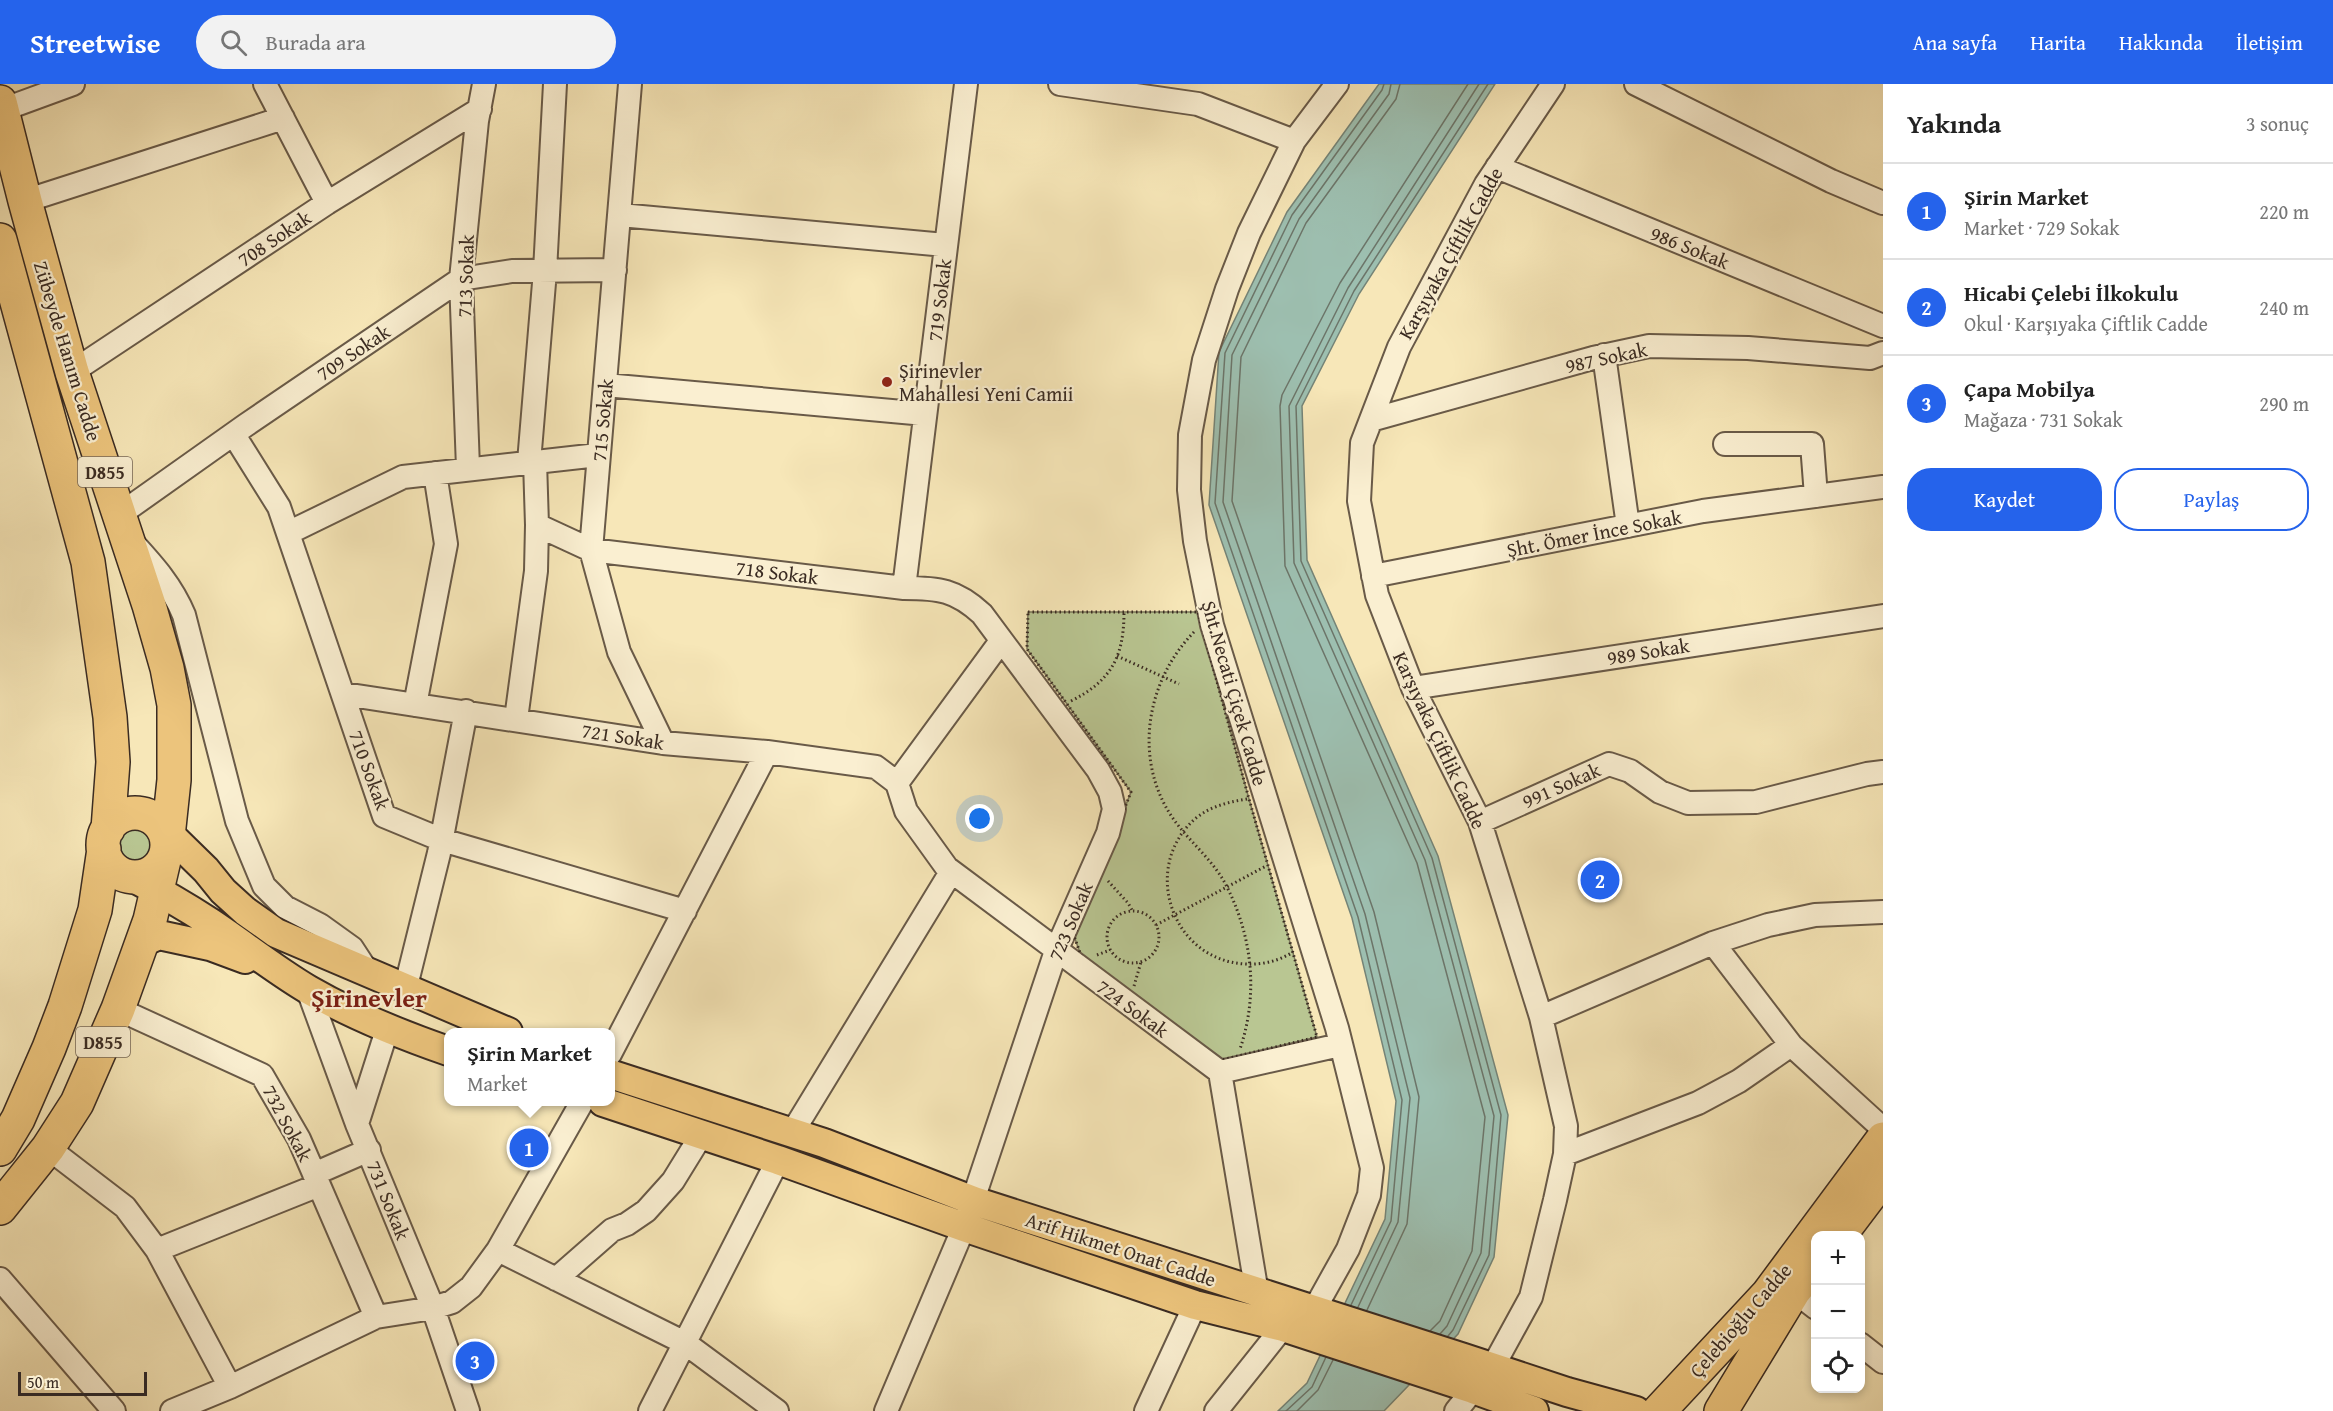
<!DOCTYPE html>
<html lang="tr">
<meta charset="utf-8">
<style>
:root{--surface:#fff;--page:#f2f2f2;--text:#222;--muted:#767676;--line:#e0e0e0;--accent:#2563eb}
body{margin:0;font-family:"Gentium Book Plus",serif;background:var(--page);color:var(--text)}
.controls{position:absolute;right:18px;bottom:18px;display:grid;overflow:hidden;border-radius:12px;box-shadow:0 3px 9px #0003}
.controls button{width:54px;height:54px;display:grid;place-items:center;padding:0;border:0;border-bottom:2px solid var(--line);background:var(--surface);color:var(--text);font:30px sans-serif}
.scale{position:absolute;left:18px;bottom:15px;width:129px;box-sizing:border-box;padding-left:6px;border:3px solid #3a2b22;border-top:0;font-size:16px;line-height:21px;white-space:nowrap;color:#3a2b22;-webkit-text-stroke:4px #faefd1;paint-order:stroke}
.you{position:absolute;left:980px;top:735px;width:21px;height:21px;margin:-15px;border:4px solid #fff;border-radius:50%;background:#1a73e8;box-shadow:0 0 0 9px #1a73e833}
.badge{display:grid;place-items:center;width:39px;height:39px;border-radius:50%;background:var(--accent);color:#fff;font-size:20px;font-weight:700}
.pin{position:absolute;translate:-50% -50%;border:3px solid #fff;box-shadow:0 2px 6px #0006}
.popup{position:absolute;left:444px;top:944px;width:171px;height:78px;box-sizing:border-box;display:grid;place-content:center;border-radius:12px;background:var(--surface);filter:drop-shadow(0 2px 4px #0005);font-size:20px;white-space:nowrap;color:var(--muted)}
.popup b{font-size:22px;color:var(--text)}
.popup::after{content:'';position:absolute;left:50%;top:100%;margin-left:-12px;border:12px solid transparent;border-top-color:var(--surface)}
.list{margin:0;padding:0;list-style:none}
h2{display:flex;justify-content:space-between;align-items:center;height:78px;margin:0;padding:0 24px;font-size:26px}
h2 small{font-size:20px;font-weight:400;color:var(--muted)}
.list li{display:grid;grid-template-columns:39px 1fr auto;gap:18px;align-items:center;box-sizing:border-box;height:96px;padding:0 24px;border-top:2px solid var(--line)}
.list b{display:block;font-size:22px;white-space:nowrap}
.list p{margin:0;font-size:20px;white-space:nowrap;color:var(--muted)}
.list em{font-size:20px;font-style:normal;color:var(--muted)}
.actions{display:flex;gap:12px;padding:18px 24px}
.actions a{flex:1;padding:14px 0;border:2px solid var(--accent);border-radius:24px;text-align:center;font-size:21px;color:var(--accent)}
.actions .main{background:var(--accent);color:#fff}
.icon{flex:none;width:33px;height:33px;fill:none;stroke:currentColor;stroke-width:2;stroke-linecap:round;stroke-linejoin:round}
.map{position:relative;flex:none;width:1883px;height:1327px;overflow:hidden}
header{display:flex;align-items:center;gap:36px;box-sizing:border-box;height:84px;padding:0 30px;background:var(--accent);color:#fff}
header strong{font-size:28px}
nav{display:flex;gap:33px;margin-inline-start:auto;font-size:21px}
.search{width:420px;height:54px;background:var(--page);display:flex;align-items:center;gap:15px;box-sizing:border-box;padding:0 21px;border-radius:33px;color:var(--muted);font-size:22px}
main{display:flex}
aside{flex:1;background:var(--surface)}
.map>svg:first-child{display:block}
.green{fill:#b9c692;stroke:#7a785a;stroke-width:1.5}
.water{fill:#9dbfb0;stroke:#758477;stroke-width:1.5}
.lines{fill:none;stroke-linecap:round;stroke-linejoin:round}
.shore{stroke:#6c7569;stroke-width:1.5}
.minor-casing{stroke:#695a48;stroke-width:26}
.major-casing{stroke:#3a2b22;stroke-width:32}
.highway-casing{stroke:#3a2b22;stroke-width:36}
.path{stroke:#3a2b22;stroke-width:3;stroke-dasharray:1.5 3;stroke-linecap:butt}
.minor{stroke:#faefd1;stroke-width:22}
.major{stroke:#ecc47c;stroke-width:28}
.highway{stroke:#ecc47c;stroke-width:33}
.poi-dot{fill:#8f2418;stroke:#faefd1;stroke-width:2}
.labels{text-anchor:middle;dominant-baseline:central;stroke-width:4.5;stroke-linejoin:round;paint-order:stroke}
.shield{fill:#faefd1;stroke:#746656;stroke-width:1.5}
.shield-label{font-size:18px;font-weight:bold;fill:#3a2b22}
.street-label{font-size:20px;fill:#3a2b22;stroke:#faefd1}
.poi-label{font-size:20px;fill:#3a2b22;stroke:#faefd1;text-anchor:start}
.district-label{font-size:26px;font-weight:bold;fill:#7a1f14;stroke:#faefd1}
</style>
<header>
<strong>Streetwise</strong>
<div class="search"><svg class="icon" aria-label="search" viewBox="0 0 24 24"><circle cx="10" cy="10" r="6"/><path d="M15 15l6 6"/></svg>Burada ara</div>
<nav><a>Ana sayfa</a><a>Harita</a><a>Hakkında</a><a>İletişim</a></nav>
</header>
<main>
<div class="map">
<svg width="1883" height="1327" viewBox="0 0 1883 1327">
<rect width="100%" height="100%" fill="#f7e7b8"/>
<filter id="stains"><feTurbulence type="fractalNoise" baseFrequency=".00333" numOctaves="4"/><feColorMatrix values="0 0 0 0 .2 0 0 0 0 .09 0 0 0 0 .02 0 0 0 .5 -.17"/></filter>
<radialGradient id="worn" r=".72"><stop offset=".6" stop-color="#630" stop-opacity="0"/><stop offset="1" stop-color="#630" stop-opacity=".3"/></radialGradient>
<path class="green" d="M1028 528H1198L1249 715 1317 953 1217 977 1083 877 1074 852 1131 708 1027 565Z
M117 761a18 18 0 1 1 36 0a18 18 0 1 1-36 0Z"/>
<path class="water" d="M1379 0H1495L1359 210 1302 322 1307 476 1438 772 1508 1031 1494 1173 1458 1250 1384 1327H1278L1307 1299 1385 1135 1396 1017 1352 834 1209 421 1219 268 1287 128Z"/>
<g class="lines">
<path class="shore" d="M1351 1221 1391 1137 1402 1016 1358 833 1215 419 1225 269 1292 131 1382 6 1384 0
M1358 1223 1398 1138 1410 1014 1365 830 1223 418 1232 271 1299 135 1389 10 1391 0
M1367 1226 1407 1140 1419 1013 1374 828 1232 417 1241 273 1306 139 1396 15 1400 0
M1430 1247 1440 1237 1472 1167 1485 1033 1417 779 1285 482 1280 322 1282 311 1340 199 1468 0
M1440 1250 1447 1242 1481 1169 1494 1032 1425 776 1294 479 1289 322 1348 204 1479 0
M1448 1252 1453 1246 1489 1171 1501 1031 1432 774 1301 477 1296 322 1354 207 1488 0
M1286 1327 1312 1303 1326 1273
M1297 1327 1318 1306 1333 1276"/>
<g class="minor-casing">
<path id="minor" d="M265 0 327 119
M630 0 591 466 619 568 663 659
M1060 0 1198 20 1294 57
M1636 0 1831 97 1883 119
M2 26 73 0
M1497 83 1883 242
M25 117 283 34
M620 131 945 161
M1604 271 1628 442
M72 288 327 119 480 25
M605 301 925 330
M1371 336 1593 274 1649 262 1748 264 1870 274 1883 269
M234 351 279 423 384 732 442 756 685 827
M1725 360H1812L1816 412
M529 378 545 187 555 0
M468 384 461 195 477 37 484 0
M119 431 246 341 461 195 512 187 615 186
M537 441 591 466 904 504C939 504 956 506 982 530L1098 686 1110 708 1114 725 1108 749 1056 867 964 1143 886 1327
M288 449 403 393 598 371
M133 459C154 482 172 502 184 531L237 737 264 802 285 823 320 841 352 864 369 890
M1373 492 1703 427 1883 403
M904 504 966 0
M1413 604 1883 532
M344 610 663 659 767 668 876 683 897 699
M415 621 446 460 435 389
M516 635 536 487 537 441 535 377
M897 699 906 727 947 784 1220 988 1257 1209
M897 699 1001 557
M1480 738 1609 680 1630 687 1660 708 1688 719 1756 718 1867 690 1883 688
M1713 859 1791 961 1883 1045
M308 906 357 1040 433 1224 468 1327
M405 906 439 769 466 627
M118 925 262 991 299 1055 376 1233
M1541 933 1713 859 1768 841 1815 831 1883 828
M610 970 767 668
M1220 988 1340 961
M357 1040 387 946
M792 1049 951 788
M48 1064 125 1123 157 1166 230 1303
M1565 1070 1698 1019 1739 997 1791 961
M314 1090 369 1066
M157 1166 319 1101
M498 1166 685 1259 777 1327
M0 1195 114 1327
M556 1195 612 1146 627 1140 646 1127 673 1097 702 1050
M1794 1207 1816 1224
M1860 1260 1883 1278
M172 1327 230 1303 376 1233 433 1224 452 1218 471 1203 498 1166 582 1018
M650 1327 778 1076
M1146 1327 1195 1221
M1216 1327 1283 1243 1314 1226 1348 1165 1369 1111 1372 1084 1337 944 1212 541 1195 457 1189 406 1190 351 1204 276 1227 205 1249 149 1294 57 1337 0
M1456 1327 1496 1277 1531 1213 1555 1116 1565 1070 1566 1042 1541 933 1480 738 1413 604 1377 511 1359 417 1362 359 1399 263 1486 100 1553 0"/>
</g>
<g class="major-casing">
<path id="major" d="M161 742 206 786 223 807 245 827 276 849 508 948
M132 793C159 807 185 822 211 839 244 861 275 886 309 906 354 932 399 950 448 967
M141 859 159 851 210 862 245 875
M610 990 824 1059 974 1117 1464 1274 1567 1308 1636 1327
M603 1018 778 1076 964 1143 1195 1221 1283 1243 1473 1305 1534 1327"/>
</g>
<g class="highway-casing">
<path id="highway" d="M0 18 25 117 72 288 149 521 167 584 174 621V696L167 762
M0 156 88 478 110 633 113 678 108 745
M103 761a32 32 0 1 1 64 0a32 32 0 1 1-64 0Z
M0 1065 18 1035 49 964 65 922 95 826 104 765
M0 1124 48 1064 77 1019 118 925 150 836 165 772
M1839 1152 1883 1094
M1659 1327 1768 1210 1883 1055
M1721 1327 1794 1207 1806 1192"/>
</g>
<path class="path" d="M1028 528H1198L1249 715 1317 953 1217 977 1083 877 1074 852 1131 708 1027 565Z
M1194 548C1146 597 1133 675 1172 733 1189 758 1215 777 1228 805 1253 856 1258 912 1240 965
M1117 572 1179 600
M1071 617C1111 597 1124 573 1124 528
M1247 715C1229 718 1211 722 1196 734 1140 782 1171 876 1245 880 1262 881 1279 877 1293 868
M1108 797 1128 819 1132 826
M1107 853a26 26 0 1 1 52 0a26 26 0 1 1-52 0Z
M1156 841 1266 782
M1097 871 1110 866
M1134 902 1141 878"/>
<use href="#minor" class="minor"/>
<use href="#major" class="major"/>
<use href="#highway" class="highway"/>
</g>
<circle class="poi-dot" cx="887" cy="298" r="6"/>
<g class="labels">
<g class="shield">
<rect x="78" y="373" width="54" height="30" rx="4.5"/>
<rect x="76" y="943" width="54" height="30" rx="4.5"/>
</g>
<g class="shield-label">
<text x="105" y="388">D855</text>
<text x="103" y="958">D855</text>
</g>
<g class="street-label">
<text transform="translate(274 154) rotate(-34)">708 Sokak</text>
<text transform="translate(1690 163) rotate(22)">986 Sokak</text>
<text transform="translate(1450 169) rotate(-61)">Karşıyaka Çiftlik Cadde</text>
<text transform="translate(465 192) rotate(-88)">713 Sokak</text>
<text transform="translate(939 216) rotate(-83)">719 Sokak</text>
<text transform="translate(68 267) rotate(73)">Zübeyde Hanım Cadde</text>
<text transform="translate(353 268) rotate(-34)">709 Sokak</text>
<text transform="translate(1606 273) rotate(-12)">987 Sokak</text>
<text transform="translate(602 336) rotate(-85)">715 Sokak</text>
<text transform="translate(1594 449) rotate(-11)">Şht. Ömer İnce Sokak</text>
<text transform="translate(777 488) rotate(7)">718 Sokak</text>
<text transform="translate(1648 567) rotate(-9)">989 Sokak</text>
<text transform="translate(1235 609) rotate(74)">Şht.Necati Çiçek Cadde</text>
<text transform="translate(623 652) rotate(9)">721 Sokak</text>
<text transform="translate(1440 656) rotate(65)">Karşıyaka Çiftlik Cadde</text>
<text transform="translate(370 686) rotate(70)">710 Sokak</text>
<text transform="translate(1561 701) rotate(-24)">991 Sokak</text>
<text transform="translate(1070 837) rotate(-67)">723 Sokak</text>
<text transform="translate(1133 924) rotate(36)">724 Sokak</text>
<text transform="translate(288 1039) rotate(62)">732 Sokak</text>
<text transform="translate(389 1116) rotate(68)">731 Sokak</text>
<text transform="translate(1121 1165) rotate(18)">Arif Hikmet Onat Cadde</text>
<text transform="translate(1740 1236) rotate(-49)">Çelebioğlu Cadde</text>
</g>
<g class="poi-label">
<text x="899" y="286">Şirinevler<tspan x="899" dy="23">Mahallesi Yeni Camii</tspan></text>
</g>
<g class="district-label">
<text x="369" y="913">Şirinevler</text>
</g>
</g>
<rect width="100%" height="100%" filter="url(#stains)"/>
<rect width="100%" height="100%" fill="url(#worn)"/>
</svg>
<div class="controls">
<button>+</button>
<button>−</button>
<button><svg class="icon" aria-label="locate" viewBox="0 0 24 24"><circle cx="12" cy="12" r="6"/><path d="M12 2v4M12 18v4M2 12h4M18 12h4"/></svg></button>
</div>
<div class="scale">50 m</div>
<div class="you"></div>
<div class="pin badge" style="left:529px;top:1064px">1</div>
<div class="popup"><b>Şirin Market</b>Market</div>
<div class="pin badge" style="left:1600px;top:796px">2</div>
<div class="pin badge" style="left:475px;top:1277px">3</div>
</div>
<aside>
<h2>Yakında<small>3 sonuç</small></h2>
<ul class="list">
<li><span class="badge">1</span><div><b>Şirin Market</b><p>Market · 729 Sokak</p></div><em>220 m</em></li>
<li><span class="badge">2</span><div><b>Hicabi Çelebi İlkokulu</b><p>Okul · Karşıyaka Çiftlik Cadde</p></div><em>240 m</em></li>
<li><span class="badge">3</span><div><b>Çapa Mobilya</b><p>Mağaza · 731 Sokak</p></div><em>290 m</em></li>
</ul>
<div class="actions"><a class="main">Kaydet</a><a>Paylaş</a></div>
</aside>
</main>
